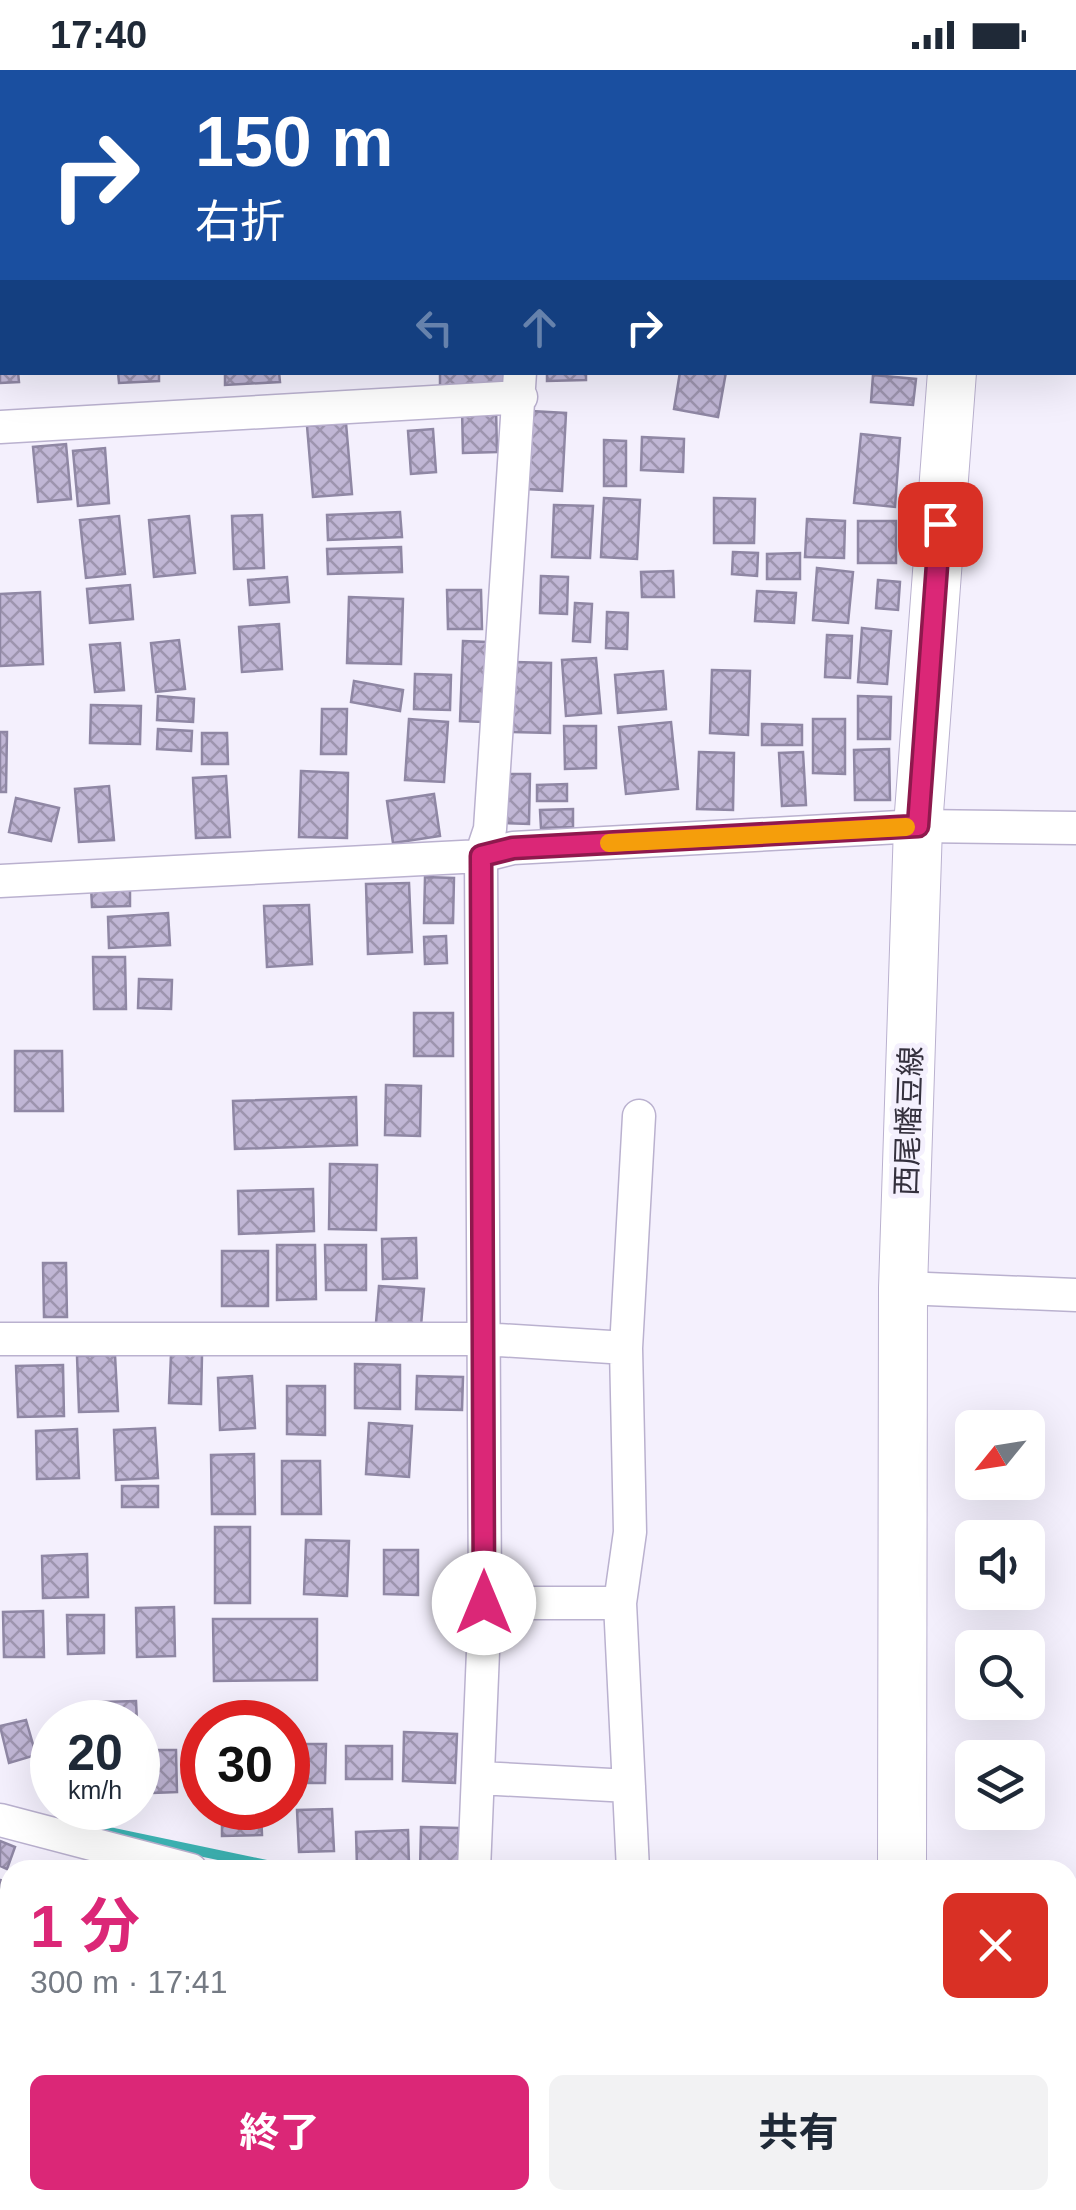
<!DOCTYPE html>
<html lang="ja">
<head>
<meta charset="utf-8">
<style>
  body { margin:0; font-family:Arial,"Noto Sans JP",sans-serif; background:#f2f2f3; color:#1f2937; height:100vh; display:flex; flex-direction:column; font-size:38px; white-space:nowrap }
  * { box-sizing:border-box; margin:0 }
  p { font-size:32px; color:#747a83 }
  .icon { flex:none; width:55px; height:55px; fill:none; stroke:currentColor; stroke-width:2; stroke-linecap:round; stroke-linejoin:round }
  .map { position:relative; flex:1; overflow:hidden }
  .panel { position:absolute; left:0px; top:1790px; width:1078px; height:350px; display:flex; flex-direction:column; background:#fff; border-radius:30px 30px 0 0; box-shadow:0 10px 40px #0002 }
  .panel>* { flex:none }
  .hud { position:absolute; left:0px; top:0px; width:1078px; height:305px; box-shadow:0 10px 40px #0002; background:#1a4fa0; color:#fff; overflow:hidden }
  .needle { width:65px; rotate:240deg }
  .fabs { position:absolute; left:955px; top:1340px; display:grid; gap:20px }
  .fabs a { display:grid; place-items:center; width:90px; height:90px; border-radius:15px; background:#fff; box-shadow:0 10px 40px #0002; font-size:50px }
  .speed { position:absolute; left:30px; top:1630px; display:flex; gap:20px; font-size:50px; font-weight:700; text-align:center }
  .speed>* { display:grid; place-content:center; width:130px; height:130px; border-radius:50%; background:#fff; box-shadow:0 10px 40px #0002; line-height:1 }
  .speed small { font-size:25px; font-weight:400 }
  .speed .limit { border:15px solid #d22; background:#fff; color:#111 }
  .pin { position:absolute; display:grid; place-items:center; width:85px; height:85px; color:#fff; margin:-42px; border-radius:20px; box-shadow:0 5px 15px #0006 }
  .me { position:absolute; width:110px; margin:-55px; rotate:0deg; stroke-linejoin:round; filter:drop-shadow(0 0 8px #0008) }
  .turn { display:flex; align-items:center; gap:35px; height:210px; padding:0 30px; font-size:45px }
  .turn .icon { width:130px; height:130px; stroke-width:2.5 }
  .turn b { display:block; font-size:70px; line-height:85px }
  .lanes { display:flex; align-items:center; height:95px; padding:0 30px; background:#0003; justify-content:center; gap:50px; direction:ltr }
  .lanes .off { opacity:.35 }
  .round { display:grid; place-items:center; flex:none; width:105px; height:105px; border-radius:15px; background:#f2f2f3 }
  .head { display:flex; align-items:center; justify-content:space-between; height:170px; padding:0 30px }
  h1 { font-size:60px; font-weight:700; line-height:75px; color:#db2777 }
  .action { display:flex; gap:20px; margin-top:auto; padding:20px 30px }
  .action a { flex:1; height:115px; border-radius:15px; background:#db2777; color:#fff; font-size:40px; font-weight:700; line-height:115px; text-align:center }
  .action a+a { background:#f2f2f3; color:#1f2937 }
  .status { display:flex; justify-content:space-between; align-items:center; height:70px; padding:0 50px; background:#fff; direction:ltr }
  .status svg { height:28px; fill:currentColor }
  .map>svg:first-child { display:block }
</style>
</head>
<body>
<div class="status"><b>17:40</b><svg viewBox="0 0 49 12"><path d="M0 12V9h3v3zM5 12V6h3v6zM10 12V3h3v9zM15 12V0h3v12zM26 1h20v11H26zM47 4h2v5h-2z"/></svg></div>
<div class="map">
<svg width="1076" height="2140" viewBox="0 0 1076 2140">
  <defs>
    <pattern id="water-rules" width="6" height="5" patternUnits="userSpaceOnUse" patternTransform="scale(2.5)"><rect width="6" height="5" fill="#3db3b3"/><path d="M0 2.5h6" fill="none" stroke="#349293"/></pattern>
    <pattern id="building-cross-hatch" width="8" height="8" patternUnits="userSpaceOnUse" patternTransform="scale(2.5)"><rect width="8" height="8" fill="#c0b6d5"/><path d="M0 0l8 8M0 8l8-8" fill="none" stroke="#9d94ae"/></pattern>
  </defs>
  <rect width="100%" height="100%" fill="#f4f0fd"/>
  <!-- water -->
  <path fill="url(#water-rules)" d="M0 2004 10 2006V2130H465L491 2140H0Z"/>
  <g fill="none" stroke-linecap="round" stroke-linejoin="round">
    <!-- stream -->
    <path stroke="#3db3b3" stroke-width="10" d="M99 1760 290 1800"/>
  </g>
  <!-- building -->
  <path fill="url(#building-cross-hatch)" stroke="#8f87a4" stroke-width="2.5" d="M0 242H2V302H18L19 312 0 313Z
    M118 302H159V311L119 313Z
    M225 302H279L280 312 225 315Z
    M440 302H510L511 322 440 324Z
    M547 302H586V310L547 311Z
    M680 302H726L718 347 674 339Z
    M873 305 916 309 913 335 871 332Z
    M496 337 497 382 463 383 462 338Z
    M531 341 566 343 562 421 526 419Z
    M346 353 352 424 313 427 307 356Z
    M433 359 436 402 411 404 408 361Z
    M861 364 900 368 895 437 854 433Z
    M642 367 684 369 683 402 641 400Z
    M604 370 626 371V416H604Z
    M66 374 71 429 38 432 33 377Z
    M105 378 109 433 78 436 73 381Z
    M604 428 640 430 637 489 601 487Z
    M714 428 755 429 754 473H714Z
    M554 435 593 436 590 488 552 487Z
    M400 442 402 467 328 470 327 445Z
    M262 445 264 498 234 499 232 446Z
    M119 446 125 504 86 508 80 450Z
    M189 446 195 503 154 507 149 450Z
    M807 449 845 451 844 488 805 487Z
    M858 451H896V493H858Z
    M401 477 402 502 328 504 327 479Z
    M733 482 758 483 757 506 732 504Z
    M800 483V509H767V484Z
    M817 498 853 502 848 553 813 550Z
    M673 501 674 527H642L641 502Z
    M541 506 568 507 567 544 540 543Z
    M287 507 289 532 250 535 248 510Z
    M878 510 900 512 898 540 876 538Z
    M130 515 133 549 90 553 87 519Z
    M447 520H481L482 559H448Z
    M757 521 796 523 794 553 755 551Z
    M40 522 43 594 0 596V524Z
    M349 527 403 529 401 594 347 593Z
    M575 533 592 534 590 572 573 571Z
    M607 542 628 543 627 579 606 578Z
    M279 554 282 599 242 602 239 557Z
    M862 558 891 561 887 614 858 612Z
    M827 565 852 566 850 608 825 607Z
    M179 570 185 619 156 622 151 573Z
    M463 571 487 572 483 652 460 651Z
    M120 573 124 620 95 622 90 575Z
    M596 588 601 643 566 646 562 590Z
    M514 592 551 593 550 663 513 662Z
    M712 600 750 601 748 665 710 663Z
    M663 601 666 639 618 643 615 605Z
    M415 604 451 605 450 640 414 639Z
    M354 611 403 620 400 641 351 632Z
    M158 626 194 629 193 652 157 650Z
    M858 626 891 627 890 669H858Z
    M91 635 141 636 140 674 90 673Z
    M322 639H347L346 684H321Z
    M409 649 448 652 444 712 405 710Z
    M813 649H845V704L813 703Z
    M671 652 678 719 626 724 619 657Z
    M762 654 802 655V675H762Z
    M564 656H596V698L565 699Z
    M158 659 192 661 191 681 157 679Z
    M0 662H7L6 722H0Z
    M202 663H227L228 694H202Z
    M889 679 890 730H855L854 680Z
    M699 682 734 683 733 740 697 739Z
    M803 682 806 735 782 736 779 683Z
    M301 701 348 703 347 768 299 767Z
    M504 704H530L529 754 502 753Z
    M226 706 230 767 196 768 193 708Z
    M567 714V731H537V715Z
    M109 716 114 770 79 772 75 719Z
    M434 724 440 766 393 773 387 731Z
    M16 728 59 738 51 771 9 762Z
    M573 739V757L541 758 540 740Z
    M425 807 454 808 453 853H424Z
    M409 813 412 882 368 884 366 814Z
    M130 815V836L92 837 91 816Z
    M309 835 312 894 267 897 264 836Z
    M168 843 170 875 109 878 108 847Z
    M446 866 447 893 425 894 424 867Z
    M93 887H125L126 939H94Z
    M139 909 172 910 171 939 138 938Z
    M414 943H453V986H414Z
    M15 981H62L63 1041H15Z
    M386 1015 421 1016 420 1066 385 1065Z
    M356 1027 357 1075 235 1079 233 1031Z
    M330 1094 377 1095 376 1160 329 1159Z
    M313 1119 314 1161 239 1164 238 1121Z
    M416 1168 417 1208 383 1209 382 1169Z
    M277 1175H315L316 1229 277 1230Z
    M325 1175H366V1220H326Z
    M222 1181H268V1236H222Z
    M43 1193H66L67 1247H44Z
    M379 1216 424 1219 421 1256 376 1253Z
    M171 1284 202 1285 201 1334 169 1333Z
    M115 1285 118 1341 79 1342 77 1286Z
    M355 1294 400 1295V1339L355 1338Z
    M63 1295 64 1346 18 1347 16 1296Z
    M252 1306 255 1358 220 1360 218 1308Z
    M417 1306 463 1307 462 1340 416 1339Z
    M287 1316H325V1365L287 1364Z
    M369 1353 412 1356 409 1407 366 1404Z
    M155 1358 158 1408 116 1410 114 1360Z
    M77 1359 79 1408 37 1409 36 1361Z
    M254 1384 255 1444H212L211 1385Z
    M282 1391H320L321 1444H282Z
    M122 1416H158V1437H122Z
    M215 1457H250V1533H215Z
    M306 1470 349 1471 347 1526 304 1524Z
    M384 1480H418V1525L384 1524Z
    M87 1484 88 1527 43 1528 42 1486Z
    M174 1537 175 1586 137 1587 136 1538Z
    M43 1541 44 1587H4L3 1542Z
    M67 1545H104V1583L68 1584Z
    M213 1549H317V1610L214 1611Z
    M136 1631 137 1652H101L100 1632Z
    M26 1650 36 1685 9 1693 0 1656Z
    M404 1662 457 1664 455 1713 403 1711Z
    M288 1674H326L325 1713H288Z
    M346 1676H392V1709H346Z
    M152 1680H176L177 1722 153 1723Z
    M222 1738H261L262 1765 222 1766Z
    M332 1739 334 1781 299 1782 297 1740Z
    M421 1757 459 1758 458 1800H420Z
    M408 1760 409 1795 357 1797 356 1762Z
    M0 1771 15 1777 7 1799 0 1796Z
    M0 1810 10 1812V1854L0 1851Z"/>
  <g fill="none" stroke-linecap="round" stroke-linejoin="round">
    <defs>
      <path id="minor" d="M508 0V2
        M0 80H2
        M0 357 521 327
        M0 811 481 786 513 778 918 756 1076 758
        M903 1218 1076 1225
        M0 1269H483L626 1278
        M485 1533H620
        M480 1708 629 1716
        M0 1750 191 1800
        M474 1800 485 1533 481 786 490 759 520 302
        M633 1800 620 1533 630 1462 626 1278 639 1046
        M0 1948 10 1950
        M730 2130 757 2140"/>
      <path id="tertiary" d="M1016 2140 1046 2130"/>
      <path id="secondary" d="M991 0 993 2
        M1075 27H1076
        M902 1800 903 1218 918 756 952 302
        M902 2140V2130"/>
    </defs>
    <!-- minor casing -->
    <use href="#minor" stroke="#bab1cf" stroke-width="35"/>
    <!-- tertiary casing -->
    <use href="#tertiary" stroke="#bab1cf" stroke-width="45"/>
    <!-- secondary casing -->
    <use href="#secondary" stroke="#bab1cf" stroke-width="50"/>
    <!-- minor -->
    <use href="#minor" stroke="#fff" stroke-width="32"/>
    <!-- tertiary -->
    <use href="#tertiary" stroke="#fff" stroke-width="42"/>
    <!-- secondary -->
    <use href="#secondary" stroke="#fff" stroke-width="48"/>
  </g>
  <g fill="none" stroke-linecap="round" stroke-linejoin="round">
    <defs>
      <path id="route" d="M484 1533 481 786 513 778 918 756 940 454"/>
    </defs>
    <!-- route casing -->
    <use href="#route" stroke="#8e194d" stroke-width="25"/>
    <!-- route -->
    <use href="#route" stroke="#db2777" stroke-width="18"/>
    <!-- slow -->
    <path stroke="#f59e0b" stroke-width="18" d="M609 773 906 757"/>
  </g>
  <g text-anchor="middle" stroke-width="10" stroke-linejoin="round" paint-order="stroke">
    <!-- street labels -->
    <g font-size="30" fill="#34303d" stroke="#f4f0fd">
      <text transform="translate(909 1051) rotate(-88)" y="10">西尾幡豆線</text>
    </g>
  </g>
</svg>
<div class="fabs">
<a><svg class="needle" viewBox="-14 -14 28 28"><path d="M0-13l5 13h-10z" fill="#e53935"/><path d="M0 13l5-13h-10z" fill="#747a83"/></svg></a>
<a><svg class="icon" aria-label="sound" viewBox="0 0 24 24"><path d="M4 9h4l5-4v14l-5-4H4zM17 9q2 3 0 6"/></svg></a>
<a><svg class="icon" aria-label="search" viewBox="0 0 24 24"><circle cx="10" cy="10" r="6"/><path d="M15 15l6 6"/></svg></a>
<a><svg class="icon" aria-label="layers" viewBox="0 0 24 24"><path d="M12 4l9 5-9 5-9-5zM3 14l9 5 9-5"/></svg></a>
</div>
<div class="speed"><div>20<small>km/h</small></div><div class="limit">30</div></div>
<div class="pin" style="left:940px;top:454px;background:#d93025"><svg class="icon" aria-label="arrive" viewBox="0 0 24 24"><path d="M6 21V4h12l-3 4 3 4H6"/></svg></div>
<svg class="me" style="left:484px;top:1533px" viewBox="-20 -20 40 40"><circle r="19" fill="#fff"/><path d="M0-13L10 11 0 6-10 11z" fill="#db2777"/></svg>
<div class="hud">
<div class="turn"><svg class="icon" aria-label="right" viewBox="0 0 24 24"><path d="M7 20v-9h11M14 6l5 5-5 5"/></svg><div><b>150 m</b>右折</div></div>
<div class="lanes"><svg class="icon off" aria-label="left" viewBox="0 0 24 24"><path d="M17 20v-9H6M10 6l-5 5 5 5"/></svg><svg class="icon off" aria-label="ahead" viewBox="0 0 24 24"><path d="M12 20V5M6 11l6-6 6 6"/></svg><svg class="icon" aria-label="right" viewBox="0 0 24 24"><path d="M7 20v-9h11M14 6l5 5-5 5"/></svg></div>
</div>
<section class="panel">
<div class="head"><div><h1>1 分</h1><p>300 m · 17:41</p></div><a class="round" style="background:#d93025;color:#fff"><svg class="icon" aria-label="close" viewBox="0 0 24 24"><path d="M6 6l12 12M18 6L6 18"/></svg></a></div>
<div class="action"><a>終了</a><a>共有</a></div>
</section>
</div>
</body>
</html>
